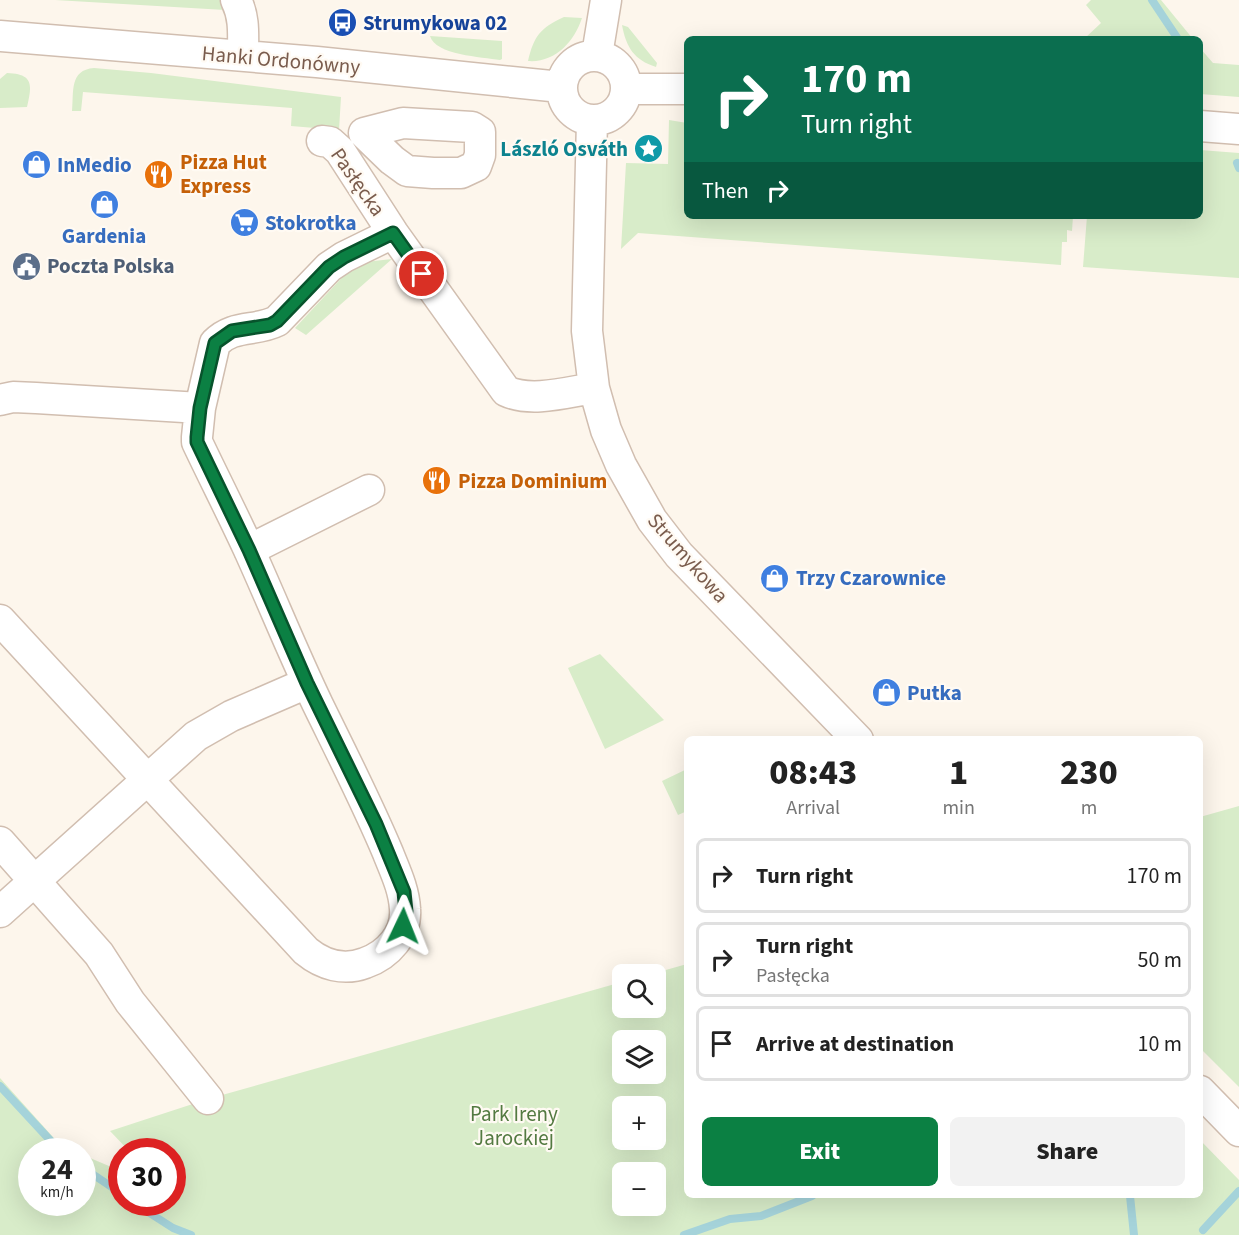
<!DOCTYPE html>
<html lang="en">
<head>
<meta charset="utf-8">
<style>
  body { margin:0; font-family:"Source Sans 3",sans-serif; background:#f2f2f2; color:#222; height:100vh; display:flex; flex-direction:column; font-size:22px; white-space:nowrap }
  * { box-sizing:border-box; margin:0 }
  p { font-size:20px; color:#767676 }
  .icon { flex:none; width:33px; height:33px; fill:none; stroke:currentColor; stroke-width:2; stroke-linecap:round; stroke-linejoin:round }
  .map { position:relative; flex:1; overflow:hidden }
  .drawer { position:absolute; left:684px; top:736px; width:519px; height:462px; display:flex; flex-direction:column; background:#fff; border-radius:9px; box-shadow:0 6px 24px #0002 }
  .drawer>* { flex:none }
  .top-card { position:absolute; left:684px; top:36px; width:519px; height:183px; border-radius:9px; box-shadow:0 6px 24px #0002; background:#0b6e4f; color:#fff; overflow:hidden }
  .tools { position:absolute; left:612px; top:964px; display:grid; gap:12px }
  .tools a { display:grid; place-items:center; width:54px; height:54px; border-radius:9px; background:#fff; box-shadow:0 6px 24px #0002; font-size:30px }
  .speed { position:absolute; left:18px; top:1138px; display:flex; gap:12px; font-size:30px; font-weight:700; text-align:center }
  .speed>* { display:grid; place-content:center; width:78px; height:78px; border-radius:50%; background:#fff; box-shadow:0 6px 24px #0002; line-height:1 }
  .speed small { font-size:15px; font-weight:400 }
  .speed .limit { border:9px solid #d22; background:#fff; color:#111 }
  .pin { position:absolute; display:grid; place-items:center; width:51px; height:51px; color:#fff; margin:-26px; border:3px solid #fff; border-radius:50%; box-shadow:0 2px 6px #0007 }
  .me { position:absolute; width:66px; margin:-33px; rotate:2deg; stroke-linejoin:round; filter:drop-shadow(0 0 4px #0008) }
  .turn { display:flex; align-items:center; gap:21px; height:126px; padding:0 18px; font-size:27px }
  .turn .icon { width:78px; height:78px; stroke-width:2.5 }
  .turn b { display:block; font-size:42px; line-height:51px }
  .then { display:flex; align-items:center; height:57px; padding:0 18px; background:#0003; gap:12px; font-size:22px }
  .eta { display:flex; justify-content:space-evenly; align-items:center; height:102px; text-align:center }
  .eta b { font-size:36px; font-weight:800; line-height:42px }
  .primary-button { display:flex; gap:12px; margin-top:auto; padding:12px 18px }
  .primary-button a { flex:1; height:69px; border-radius:9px; background:#0b8043; color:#fff; font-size:24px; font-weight:800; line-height:69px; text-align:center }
  .primary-button a+a { background:#f2f2f2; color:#222 }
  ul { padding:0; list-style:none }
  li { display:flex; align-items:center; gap:18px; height:75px; margin:0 12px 9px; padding:0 6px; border:3px solid #e0e0e0; border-radius:9px }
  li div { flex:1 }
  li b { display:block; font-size:22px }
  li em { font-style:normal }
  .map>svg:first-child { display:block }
</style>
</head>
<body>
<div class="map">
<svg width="1239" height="1235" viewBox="0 0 1239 1235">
  <rect width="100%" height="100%" fill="#fdf6ec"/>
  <!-- green -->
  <path fill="#d8ecc9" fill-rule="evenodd" d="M55 0H226L225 10Z
    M1091 0H1161L1193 39H1084L1101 23 1086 5Z
    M564 17 582 18C574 42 555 63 528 61 534 36 540 28 564 17Z
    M622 25 628 27 657 63 656 67C634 60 626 47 622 25Z
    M430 36 502 41V59L500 60C482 57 435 55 430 36Z
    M1200 48 1213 63 1239 65V97L1200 94Z
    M94 68 151 73 341 97 339 130 291 126 292 108 83 92 81 111H72C74 92 69 70 94 68Z
    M7 73C34 74 32 85 27 107L0 108V79Z
    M669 120 687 123V216H1073L1072 231 1067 230V242H1062L1061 265 638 233 621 249 626 163 668 164Z
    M1200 150 1239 153V278L1083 267 1087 216H1200Z
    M392 259 306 335 295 328 350 269 365 262Z
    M600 654 664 720 605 749 568 668Z
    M687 769V811L678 815 662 781Z
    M1239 806V1087L1200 1048V817Z
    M687 964V1196H1200V1140L1239 1180V1235H0V1078L61 1146 75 1152H32V1203H82L83 1155 116 1169 121 1167 122 1203H172V1152H130L110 1131 208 1099 622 982V1008H656V975H648ZM622 1041H656V1074H622ZM622 1107H656V1140H622ZM622 1173H656V1206H622Z"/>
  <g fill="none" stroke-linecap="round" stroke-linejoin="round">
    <!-- stream -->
    <path stroke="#a5d3da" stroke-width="8" d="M1152 0 1178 39
      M1237 163 1239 168
      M0 1086 61 1152
      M82 1167 122 1194
      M1130 1196 1134 1235
      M134 1203 173 1228 191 1235
      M1203 1230 1239 1191
      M684 1235 730 1219 761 1216 812 1196"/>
    <defs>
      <path id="minor" d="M236 0C245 18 243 35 243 55
        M0 36 317 62 561 87
        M597 55 606 0
        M562 88a32 32 0 1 1 64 0a32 32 0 1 1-64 0Z
        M626 89H687
        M592 120 587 331 594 388 606 430 621 465 652 520 679 555 858 740
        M403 123 472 127 480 132V155L476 166 461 173H433L407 171 392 160 364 133Z
        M1200 126 1239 129
        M322 141 330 142 340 151 393 233 506 391C531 403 568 392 594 388
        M0 400 13 397 36 398 200 408
        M249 550 369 490
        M0 620 306 951C323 965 344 971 365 963 388 955 407 934 405 909 404 889 395 871 388 853 367 803 342 754 318 705 294 655 273 603 250 552 233 515 214 478 197 442V437L200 408 215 343C234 324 255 332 277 321L329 267 344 257 393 233
        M0 842 99 954 130 1002 208 1099
        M0 912 196 736 231 716 307 683
        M1200 1091 1239 1131"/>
    </defs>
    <!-- minor casing -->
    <use href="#minor" stroke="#d1beb0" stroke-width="33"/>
    <!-- minor -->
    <use href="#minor" stroke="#fff" stroke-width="30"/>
  </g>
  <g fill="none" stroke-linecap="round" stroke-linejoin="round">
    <defs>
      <path id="route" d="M403 926 406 912 404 892 376 824 307 683 249 550 197 442V437L200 408 215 343 232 331 270 325 277 321 329 267 344 257 393 233 422 274"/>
    </defs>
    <!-- route casing -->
    <use href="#route" stroke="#07532c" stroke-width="15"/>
    <!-- route -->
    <use href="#route" stroke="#0b8043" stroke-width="10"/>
  </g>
  <!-- icons -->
  <defs>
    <symbol id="bus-disc" viewBox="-11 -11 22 22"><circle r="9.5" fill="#1a4fb4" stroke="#fffaf3"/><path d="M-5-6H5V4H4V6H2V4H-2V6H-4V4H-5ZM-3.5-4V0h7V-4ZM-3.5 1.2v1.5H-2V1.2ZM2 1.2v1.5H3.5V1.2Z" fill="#fff"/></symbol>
    <symbol id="sight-disc" viewBox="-11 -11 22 22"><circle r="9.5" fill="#0f9aa8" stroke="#fffaf3"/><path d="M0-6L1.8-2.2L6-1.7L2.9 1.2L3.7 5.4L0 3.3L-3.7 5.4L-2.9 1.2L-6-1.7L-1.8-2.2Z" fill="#fff"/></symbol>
    <symbol id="shop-disc" viewBox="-11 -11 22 22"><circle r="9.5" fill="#3f7fe0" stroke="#fffaf3"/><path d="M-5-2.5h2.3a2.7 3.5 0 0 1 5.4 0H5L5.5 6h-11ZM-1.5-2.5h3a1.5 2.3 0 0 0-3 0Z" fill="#fff"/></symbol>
    <symbol id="restaurant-disc" viewBox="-11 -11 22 22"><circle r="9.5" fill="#e8710a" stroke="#fffaf3"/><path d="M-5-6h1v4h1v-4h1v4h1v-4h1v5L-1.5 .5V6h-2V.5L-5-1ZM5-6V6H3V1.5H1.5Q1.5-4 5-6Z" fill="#fff"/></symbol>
    <symbol id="supermarket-disc" viewBox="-11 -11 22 22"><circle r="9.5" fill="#3f7fe0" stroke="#fffaf3"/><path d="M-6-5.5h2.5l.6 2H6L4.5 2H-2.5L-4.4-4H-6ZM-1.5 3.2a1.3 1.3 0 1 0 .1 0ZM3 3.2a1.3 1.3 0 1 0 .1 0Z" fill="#fff"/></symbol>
    <symbol id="civic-disc" viewBox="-11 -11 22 22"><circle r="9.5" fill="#5c6f8a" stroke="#fffaf3"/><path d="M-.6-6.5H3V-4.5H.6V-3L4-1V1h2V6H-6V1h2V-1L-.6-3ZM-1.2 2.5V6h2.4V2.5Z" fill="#fff"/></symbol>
  </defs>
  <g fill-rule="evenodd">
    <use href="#bus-disc" x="326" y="6" width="33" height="33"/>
    <use href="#sight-disc" x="632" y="132" width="33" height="33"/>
    <use href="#shop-disc" x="20" y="148" width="33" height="33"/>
    <use href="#restaurant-disc" x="142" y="158" width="33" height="33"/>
    <use href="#shop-disc" x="88" y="188" width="33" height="33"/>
    <use href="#supermarket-disc" x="228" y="206" width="33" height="33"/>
    <use href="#civic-disc" x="10" y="250" width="33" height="33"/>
    <use href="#restaurant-disc" x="420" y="464" width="33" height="33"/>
    <use href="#shop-disc" x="758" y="562" width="33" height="33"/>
    <use href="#shop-disc" x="870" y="676" width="33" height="33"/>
  </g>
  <g text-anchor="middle" stroke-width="4.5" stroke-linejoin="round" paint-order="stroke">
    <!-- transit labels -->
    <g font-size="21" font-weight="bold" fill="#164399" stroke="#fffaf3" text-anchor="start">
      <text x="363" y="30">Strumykowa 02</text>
    </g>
    <!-- street labels -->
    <g font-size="21" fill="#7a5c4d" stroke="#fffaf3">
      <text transform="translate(281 60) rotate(5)" y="7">Hanki Ordonówny</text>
      <text transform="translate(358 182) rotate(55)" y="7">Pasłęcka</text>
      <text transform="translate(688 558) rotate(49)" y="7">Strumykowa</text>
    </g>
    <!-- culture labels -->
    <g font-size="21" font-weight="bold" fill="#0d838f" stroke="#fffaf3" text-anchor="end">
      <text x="628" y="156">László Osváth</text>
    </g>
    <!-- food labels -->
    <g font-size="21" font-weight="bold" fill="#c56008" stroke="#fffaf3" text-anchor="start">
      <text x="180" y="169">Pizza Hut<tspan x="180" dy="24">Express</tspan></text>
      <text x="458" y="488">Pizza Dominium</text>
    </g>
    <!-- shop labels -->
    <g font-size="21" font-weight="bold" fill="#366cbe" stroke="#fffaf3" text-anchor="start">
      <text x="57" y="172">InMedio</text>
      <text x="265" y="230">Stokrotka</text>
      <text x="104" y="243" text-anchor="middle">Gardenia</text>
      <text x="796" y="585">Trzy Czarownice</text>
      <text x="907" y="700">Putka</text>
    </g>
    <!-- service labels -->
    <g font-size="21" font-weight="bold" fill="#4e5e75" stroke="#fffaf3" text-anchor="start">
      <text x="47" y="273">Poczta Polska</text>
    </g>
    <!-- park labels -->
    <g font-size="21" fill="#537a41" stroke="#fffaf3">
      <text x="514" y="1121">Park Ireny<tspan x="514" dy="24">Jarockiej</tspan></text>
    </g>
  </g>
</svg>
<div class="tools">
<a><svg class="icon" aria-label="search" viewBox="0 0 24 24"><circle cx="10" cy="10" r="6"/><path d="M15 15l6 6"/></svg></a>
<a><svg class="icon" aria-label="layers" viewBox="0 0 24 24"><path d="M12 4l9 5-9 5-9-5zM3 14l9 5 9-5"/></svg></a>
<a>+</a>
<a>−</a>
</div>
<div class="speed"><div>24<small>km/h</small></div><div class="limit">30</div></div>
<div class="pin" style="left:422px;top:274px;background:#d93025"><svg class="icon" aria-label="arrive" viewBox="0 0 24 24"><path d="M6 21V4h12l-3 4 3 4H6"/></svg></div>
<svg class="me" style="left:403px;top:926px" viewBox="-20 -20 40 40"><path d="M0-17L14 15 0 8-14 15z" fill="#0b8043" stroke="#fff" stroke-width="4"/></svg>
<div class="top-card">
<div class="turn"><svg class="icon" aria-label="right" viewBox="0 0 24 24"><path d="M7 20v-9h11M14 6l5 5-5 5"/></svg><div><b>170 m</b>Turn right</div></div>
<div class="then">Then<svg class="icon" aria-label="right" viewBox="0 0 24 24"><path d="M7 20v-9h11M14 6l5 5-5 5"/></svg></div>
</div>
<section class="drawer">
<div class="eta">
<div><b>08:43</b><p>Arrival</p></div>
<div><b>1</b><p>min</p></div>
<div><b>230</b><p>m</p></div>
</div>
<ul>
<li><svg class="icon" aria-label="right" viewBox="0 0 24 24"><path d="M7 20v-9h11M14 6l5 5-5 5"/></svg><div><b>Turn right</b></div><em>170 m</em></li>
<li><svg class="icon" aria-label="right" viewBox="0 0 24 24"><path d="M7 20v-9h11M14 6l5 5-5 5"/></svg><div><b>Turn right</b><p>Pasłęcka</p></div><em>50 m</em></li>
<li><svg class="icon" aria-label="arrive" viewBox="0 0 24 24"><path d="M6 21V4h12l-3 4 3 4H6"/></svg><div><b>Arrive at destination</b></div><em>10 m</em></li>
</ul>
<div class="primary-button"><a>Exit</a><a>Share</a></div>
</section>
</div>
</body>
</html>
